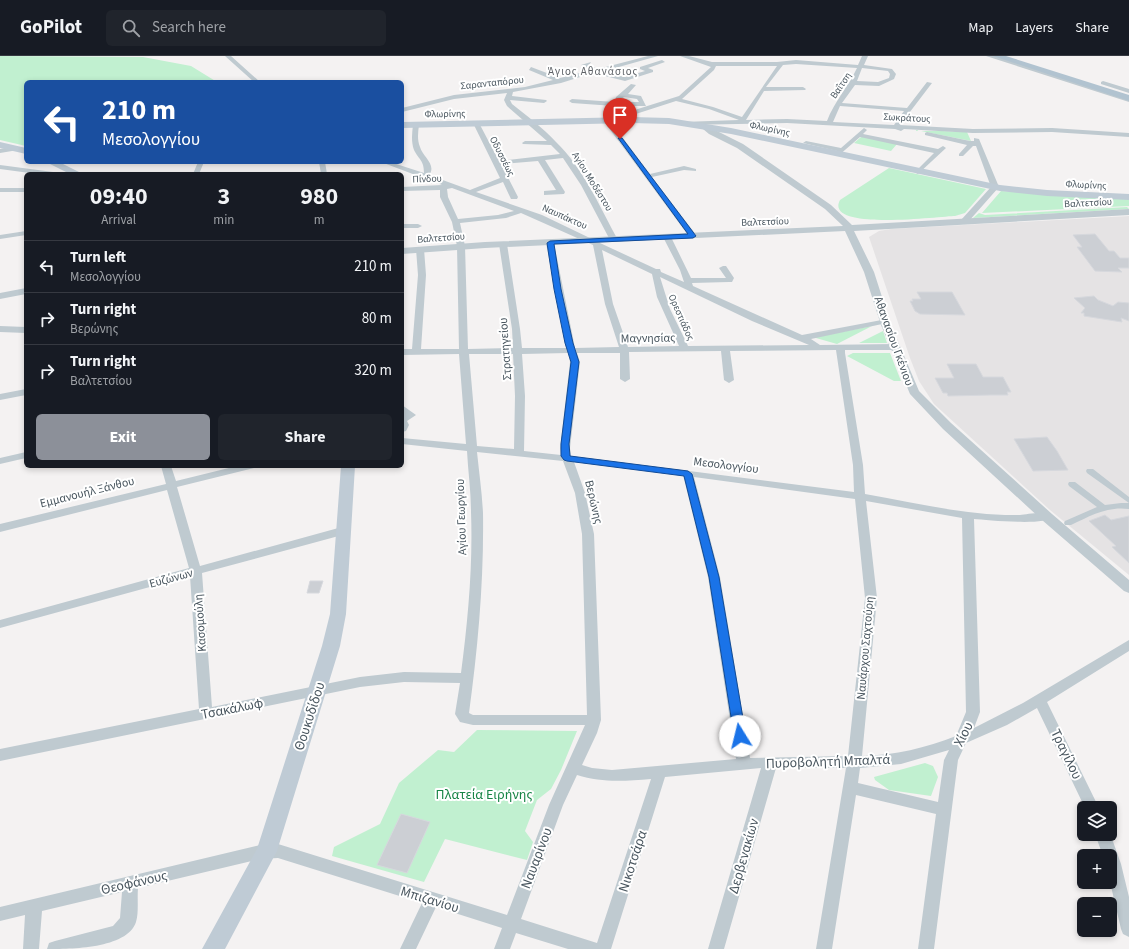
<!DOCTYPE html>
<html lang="en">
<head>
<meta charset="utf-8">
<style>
  body { margin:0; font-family:"Source Sans 3",sans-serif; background:#20242c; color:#f1f3f6; height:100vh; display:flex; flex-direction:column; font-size:15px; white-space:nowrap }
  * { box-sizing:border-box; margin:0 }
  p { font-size:13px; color:#9ea1a6 }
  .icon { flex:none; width:22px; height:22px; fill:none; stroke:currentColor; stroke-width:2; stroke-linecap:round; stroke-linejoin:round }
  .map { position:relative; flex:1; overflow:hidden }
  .side { position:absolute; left:24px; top:116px; width:380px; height:296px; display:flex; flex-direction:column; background:#171b24; border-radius:6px; box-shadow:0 2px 6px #0003 }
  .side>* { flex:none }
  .top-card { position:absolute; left:24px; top:24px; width:380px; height:84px; border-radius:6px; box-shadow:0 2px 6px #0003; background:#1a4fa0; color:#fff; overflow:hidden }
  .controls { position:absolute; left:1077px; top:745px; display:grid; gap:8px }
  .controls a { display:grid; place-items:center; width:40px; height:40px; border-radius:6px; background:#171b24; box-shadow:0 2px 6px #0003; font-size:20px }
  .pin { position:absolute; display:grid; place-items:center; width:34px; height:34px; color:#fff; margin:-41px -17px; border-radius:50% 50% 50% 0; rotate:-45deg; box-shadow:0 0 4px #0007 }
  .pin .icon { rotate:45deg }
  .me { position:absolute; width:44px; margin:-22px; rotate:351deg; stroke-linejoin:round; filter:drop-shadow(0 0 3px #0008) }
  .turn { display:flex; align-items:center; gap:14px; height:84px; padding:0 12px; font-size:18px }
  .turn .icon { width:52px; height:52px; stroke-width:2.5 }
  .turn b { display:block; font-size:28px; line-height:34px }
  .eta { display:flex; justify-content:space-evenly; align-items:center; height:68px; text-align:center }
  .eta b { font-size:24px; font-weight:700; line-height:28px }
  .primary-button { display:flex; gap:8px; margin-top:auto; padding:8px 12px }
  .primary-button a { flex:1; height:46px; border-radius:6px; background:#8c9099; color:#fff; font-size:16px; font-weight:700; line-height:46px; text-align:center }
  .primary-button a+a { background:#20242c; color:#f1f3f6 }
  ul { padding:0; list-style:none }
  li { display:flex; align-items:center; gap:12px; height:52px; padding:0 12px; border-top:1px solid #363941 }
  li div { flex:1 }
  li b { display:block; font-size:15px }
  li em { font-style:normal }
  header { display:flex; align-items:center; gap:24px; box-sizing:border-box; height:56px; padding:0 20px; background:#171b24; border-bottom:1px solid #363941 }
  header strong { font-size:19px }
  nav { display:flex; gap:22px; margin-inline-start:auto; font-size:14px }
  .search { width:280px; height:36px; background:#20242c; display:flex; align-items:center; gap:10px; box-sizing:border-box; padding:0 14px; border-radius:6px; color:#9ea1a6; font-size:15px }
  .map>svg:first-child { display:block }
</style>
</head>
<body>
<header>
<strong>GoPilot</strong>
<div class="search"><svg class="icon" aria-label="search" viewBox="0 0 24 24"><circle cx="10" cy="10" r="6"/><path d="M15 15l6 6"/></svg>Search here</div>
<nav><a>Map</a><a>Layers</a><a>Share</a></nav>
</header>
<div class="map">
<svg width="1129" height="893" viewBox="0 0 1129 893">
  <rect width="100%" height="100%" fill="#f4f2f2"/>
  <!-- education -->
  <path fill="#e5e3e4" d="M1129 160V519L1050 454 934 348 919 325 910 302 869 181 879 175 891 173Z"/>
  <!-- green -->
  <path fill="#c1f0d0" d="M0 0 143 1 191 10 217 26H26V90L0 84Z
    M915 74 967 76 971 85 916 74Z
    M861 81H864L897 88 891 95 854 87Z
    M889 112 986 133 965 157 955 160C942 160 823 176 840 144Z
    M1001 135 1129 143V150L982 157Z
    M1127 151 1129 153 973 162 979 157 985 159Z
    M872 270 837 288 816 282V281Z
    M883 275 887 287H859Z
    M853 297H890L901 325H894L847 300Z
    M477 674 577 675 561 714 551 733 537 744 525 775 533 786 527 804 445 783 424 826 332 800 334 791 380 768 399 727 438 694 454 696Z
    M925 707 933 710 938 721 931 740 889 734 875 724 874 721Z"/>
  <!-- building -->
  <path fill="#cccfd4" stroke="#d6d8dd" d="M1095 178 1109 195H1114L1120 202H1129V212H1118L1122 216 1095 215 1077 191H1082L1073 179Z
    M917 236H952L965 259 920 258 915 255 910 245H913L912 243H921Z
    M1094 240 1098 244 1113 250 1118 246 1129 247V265L1121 262 1122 266 1084 260V257H1081L1085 252 1074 242Z
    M947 308H976L983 321H1003L1011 336H1007L1008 339H990L948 340 947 337H943L935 322H954Z
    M1047 381 1057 395 1068 414 1033 415 1014 383Z
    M1105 459 1111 464 1129 460V507L1112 491 1116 490 1089 465Z
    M310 525H323L319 537H307Z
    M401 758 430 766 407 817 377 809Z"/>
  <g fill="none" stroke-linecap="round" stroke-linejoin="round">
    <!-- pedestrian -->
    <path fill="#bfcad0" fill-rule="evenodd" d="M1087 413H1093L1129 441V453C1107 450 1090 460 1071 469H1065L1064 467 1065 465 1097 451 1069 430 1068 428 1069 426H1075L1105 449 1121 447H1129L1087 417 1086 415Z"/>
    <!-- minor -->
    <path fill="#bfcad0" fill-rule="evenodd" d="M225 0H231L260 26H254Z
      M648 0H658L601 16 625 21 645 15 640 13V11L662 4 665 6 648 12 653 14V16L625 25 593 17 561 27 513 36 512 40 546 44 547 45 544 47 510 44 512 48C527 60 543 72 556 86 583 112 600 151 618 184L617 186 610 184 581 129 563 102 545 104 565 136 564 138 544 139V135L556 134 538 105 501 108 518 141 517 143H511L503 126 476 136 542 159 594 184H599L600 187 656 213H660L661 216 684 226 680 214 663 181 670 179 691 222H726L719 212 723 210H726L734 222 732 226H729L692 227 693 230 802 279 887 263V267L811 283 820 289 895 288 900 291 895 294H845V297L863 409 865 438C916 447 968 460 1020 459 1028 458 1048 454 1053 461 1046 470 987 464 974 463L980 656 974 672 1023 647 1129 584V595L1047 646 1099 752H1085L1037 652 1007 669 966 687 958 704 934 893H918L936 758 856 739 832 893H816L846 712H776L724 893H708L761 712 665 721 611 893H568L516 877 510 893H494L502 872 436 851 416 893H400L422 847 278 802 260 803 138 832C137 842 139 856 136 866 127 893 70 893 47 893L49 887 55 885 113 870 120 862 122 836 42 855 39 893H23L25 859 0 865V851L260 789 278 788 507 859 549 749 585 669H473L460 666 455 658 460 627 404 626 360 631 0 705V693L199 653 190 520 0 572V564L189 512 167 434 0 476V468L166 428 161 410H171L176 425 237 410H255L254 412 177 431 200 510 342 471 348 475 346 478 202 517 212 651 360 621 404 616 461 617C468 564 473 509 471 456 471 435 468 415 467 395L402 388V382L466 388 459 298 402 299V293H412L418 219 416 193 420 191 424 193 426 219 421 293H459L457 190 452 166 440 141V134L402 135V131L442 129 381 106H390L424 117C424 104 419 104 414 94 411 86 412 77 413 69L416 67 419 69C418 76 417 84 420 91 423 101 437 109 429 119L470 134 500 122 473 67 474 66 479 67 499 105 560 98 551 89 523 88 522 87 525 85H547L507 50 504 44 507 37 454 43 402 56V52L454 39 525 31 553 24 529 14 531 11 560 22 592 14 581 9 591 6 589 9 598 13ZM452 132 514 155 498 159 458 163 448 141 447 133ZM521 157 593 189 605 248 619 291 575 292 554 187 550 185 546 187 566 292H522L520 273 507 188 503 186 499 188 512 273 513 292 468 293 465 190 460 167 506 162ZM602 194 652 218 657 241 679 290 628 291 613 248ZM660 221 752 265 809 289 688 290 670 253ZM836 294 853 409 854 436 571 400 570 392 580 306 577 297H620V323L625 326 630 323 629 296 721 295 724 324 729 327 734 324 730 295ZM568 297 570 306 560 392 561 399 524 395 525 340 522 298ZM469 298H513L515 340 514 393 477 390ZM477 396 563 405 575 437 582 478 587 659H473L469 657C478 591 484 524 483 457 482 436 479 416 477 396ZM574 406 683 419 708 521 736 703 612 714 592 712 582 709 597 677 601 664 594 478 585 437ZM694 421 855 443 865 542 848 700 750 702 720 521ZM866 445 962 462 966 656 956 680C926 692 895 699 862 700L877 542ZM949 694 944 704 938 746 858 727 860 712 901 708ZM577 719C602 727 625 725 651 723L597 887 521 863 563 749Z
      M680 0H689L712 6H777L796 4 858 9 862 0H868L864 9 892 13 896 18 894 23 879 30 855 29 842 47 907 52 927 26 932 27 900 69 973 73 1052 72 1129 77V81L1052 76 973 77 904 73 901 75 895 73 787 67 684 69 682 68V66L739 64 709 53 676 45 611 66 650 118 684 110 696 113V115L684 114 652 121 697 180 693 182H690L603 64 679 40 711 11ZM796 8 857 12C848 31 834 46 827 65L787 63 746 64 764 35 805 34 806 33 803 31H766L783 9ZM716 10H777L742 61 713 51 682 43 714 14ZM862 12 888 15 890 18 889 22 878 26 857 25ZM840 50 904 55 894 69 833 66Z
      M631 28 636 29 628 38 641 40 646 50H620V54L617 56 614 54V50L572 47 569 45 572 43 615 46 616 41ZM624 41 637 43 639 46H621V43Z
      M864 72 867 74 863 78 938 93 943 90 946 92 918 118 916 117V115L934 97 860 81 838 100 835 98 837 95 803 87 806 85 841 92Z
      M927 76 970 85H974V82L979 83 999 131 968 166 961 164 991 131 976 90H973L963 100H959V98L967 89 925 79V77Z
      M198 106H204L199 118H193Z
      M319 106H325L327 118H321Z
      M0 109 53 116 56 118H37L0 113Z
      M0 132H26V136H0Z
      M402 168H418L422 170 418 172H402Z
      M26 175V179L0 183V179Z
      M26 232V238L0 243V237Z
      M26 333V339L0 344V338Z
      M402 349 416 359 407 365 409 369 406 375 402 376V360L404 359 402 357Z
      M26 396V402L0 408V402Z
      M1110 777 1121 808 1129 841V881L1123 878 1121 873 1110 826V800H1103L1095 778Z"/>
    <!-- tertiary -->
    <path fill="#bfcad0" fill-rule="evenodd" d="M986 0H996L1129 42V46Z
      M1103 25 1129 33V37L1101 28V26Z
      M703 69H709L715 74 743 88 831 149 852 169 1129 153V159L854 175 874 216 891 269 919 335 951 367 1052 458 1129 524V537L1124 535 1042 464 943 373 910 338 881 269 864 216 845 175 485 192 402 198V192L485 186 843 170 825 153 737 92 709 78 703 73Z
      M15 90H18V94L0 97V93Z
      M0 270 26 271V277L0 276Z"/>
    <!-- secondary -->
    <path fill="#bfcbd5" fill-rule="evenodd" d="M631 61 669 62 731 72 1000 129 1047 134 1129 138V144L1047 140 1000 135 731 78 669 68 631 67 402 72V66Z
      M0 86 26 92V98L0 92Z
      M46 106H59L83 118H70Z
      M341 410H355L346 558 340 590 277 795 225 893H202L257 793 322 590 330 558Z"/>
    <!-- primary -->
    <path fill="#b1c3d0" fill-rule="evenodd" d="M993 0H1006L1129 39V45Z"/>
  </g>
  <!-- route -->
  <path fill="#1a73e8" stroke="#114b97" d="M618 82H622L696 180 693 182 554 188 561 233 573 287 579 306 569 388 570 400 688 415 692 418 719 521 746 680 744 683H736L734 680 709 521 684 420 567 405 564 404 561 400V388L571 306 565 287 554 233 547 187 550 185 688 178Z"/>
  <g text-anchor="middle" stroke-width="4" stroke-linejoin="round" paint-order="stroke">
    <!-- far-street labels -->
    <g font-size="10" fill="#49565f" stroke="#fff">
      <text transform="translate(492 26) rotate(-6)" y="4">Σαρανταπόρου</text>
      <text transform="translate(840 29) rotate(-56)" y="4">Βαΐτση</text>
      <text transform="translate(445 57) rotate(-1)" y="4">Φλωρίνης</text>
      <text transform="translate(907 61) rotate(3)" y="4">Σωκράτους</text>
      <text transform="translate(770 72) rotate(12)" y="4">Φλωρίνης</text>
      <text transform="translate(503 100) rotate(63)" y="4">Οδυσσέως</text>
      <text transform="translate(427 122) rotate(-2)" y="4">Πίνδου</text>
      <text transform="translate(593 125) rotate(58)" y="4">Αγίου Μοδέστου</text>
      <text transform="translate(1086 128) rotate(3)" y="4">Φλωρίνης</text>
      <text transform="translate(1088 146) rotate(-3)" y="4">Βαλτετσίου</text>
      <text transform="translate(565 160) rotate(24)" y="4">Ναυπάκτου</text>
      <text transform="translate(765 165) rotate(-2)" y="4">Βαλτετσίου</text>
      <text transform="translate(441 181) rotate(-4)" y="4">Βαλτετσίου</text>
      <text transform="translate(682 261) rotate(66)" y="4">Ορεστιάδος</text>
    </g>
    <!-- far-neighbourhood labels -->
    <g font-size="11" letter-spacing="1" fill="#5e6267" stroke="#fff">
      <text x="593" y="19">Άγιος Αθανάσιος</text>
    </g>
    <!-- street labels -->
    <g font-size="12" fill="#49565f" stroke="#fff">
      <text transform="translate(648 282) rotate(-1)" y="4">Μαγνησίας</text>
      <text transform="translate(894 285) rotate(70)" y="4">Αθανασίου Γκένιου</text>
      <text transform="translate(505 293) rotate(-94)" y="4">Στρατηγείου</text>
      <text transform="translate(726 409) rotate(7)" y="4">Μεσολογγίου</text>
      <text transform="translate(87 436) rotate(-14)" y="4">Εμμανουήλ Ξάνθου</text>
      <text transform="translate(594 446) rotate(77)" y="4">Βερώνης</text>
      <text transform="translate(461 461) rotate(-92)" y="4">Αγίου Γεωργίου</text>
      <text transform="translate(171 522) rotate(-15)" y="4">Ευζώνων</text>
      <text transform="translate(200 567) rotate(-94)" y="4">Κασομούλη</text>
      <text transform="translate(865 592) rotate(-85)" y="4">Ναυάρχου Σαχτούρη</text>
    </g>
    <!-- near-street labels -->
    <g font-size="14" fill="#49565f" stroke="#fff">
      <text transform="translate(232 652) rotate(-11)" y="5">Τσακάλωφ</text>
      <text transform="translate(309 660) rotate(-72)" y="5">Θουκυδίδου</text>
      <text transform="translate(963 678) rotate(-63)" y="5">Χίου</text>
      <text transform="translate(1067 698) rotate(64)" y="5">Τραγίλου</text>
      <text transform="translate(828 705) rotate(-2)" y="5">Πυροβολητή Μπαλτά</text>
      <text transform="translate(743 800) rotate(-74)" y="5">Δερβενακίων</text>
      <text transform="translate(536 802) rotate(-69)" y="5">Ναυαρίνου</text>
      <text transform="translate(632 805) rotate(-72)" y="5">Νικοτσάρα</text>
      <text transform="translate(134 826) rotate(-13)" y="5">Θεοφάνους</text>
      <text transform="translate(430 843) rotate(17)" y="5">Μπιζανίου</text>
    </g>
    <!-- near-park labels -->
    <g font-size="14" fill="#178445" stroke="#fff">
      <text x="484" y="743">Πλατεία Ειρήνης</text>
    </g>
  </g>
</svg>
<div class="controls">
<a><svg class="icon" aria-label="layers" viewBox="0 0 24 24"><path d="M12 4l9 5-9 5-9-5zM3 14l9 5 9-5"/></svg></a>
<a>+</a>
<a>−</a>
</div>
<div class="pin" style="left:620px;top:83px;background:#d93025"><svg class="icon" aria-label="arrive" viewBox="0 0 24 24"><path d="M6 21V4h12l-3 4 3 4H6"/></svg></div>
<svg class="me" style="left:740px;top:680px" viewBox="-20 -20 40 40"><circle r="19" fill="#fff"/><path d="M0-13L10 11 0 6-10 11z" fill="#1a73e8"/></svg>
<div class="top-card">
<div class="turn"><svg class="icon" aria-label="left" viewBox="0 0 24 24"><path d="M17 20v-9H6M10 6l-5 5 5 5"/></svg><div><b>210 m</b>Μεσολογγίου</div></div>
</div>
<section class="side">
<div class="eta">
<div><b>09:40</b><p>Arrival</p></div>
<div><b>3</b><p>min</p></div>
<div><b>980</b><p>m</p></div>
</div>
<ul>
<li><svg class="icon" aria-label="left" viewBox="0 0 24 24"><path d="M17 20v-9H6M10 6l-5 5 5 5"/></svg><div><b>Turn left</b><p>Μεσολογγίου</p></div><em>210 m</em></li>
<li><svg class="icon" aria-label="right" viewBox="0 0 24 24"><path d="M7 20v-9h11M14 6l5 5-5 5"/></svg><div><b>Turn right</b><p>Βερώνης</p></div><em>80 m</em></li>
<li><svg class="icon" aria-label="right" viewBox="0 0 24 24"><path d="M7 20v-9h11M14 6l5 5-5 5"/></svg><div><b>Turn right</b><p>Βαλτετσίου</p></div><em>320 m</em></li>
</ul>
<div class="primary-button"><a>Exit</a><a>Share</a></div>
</section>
</div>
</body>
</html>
